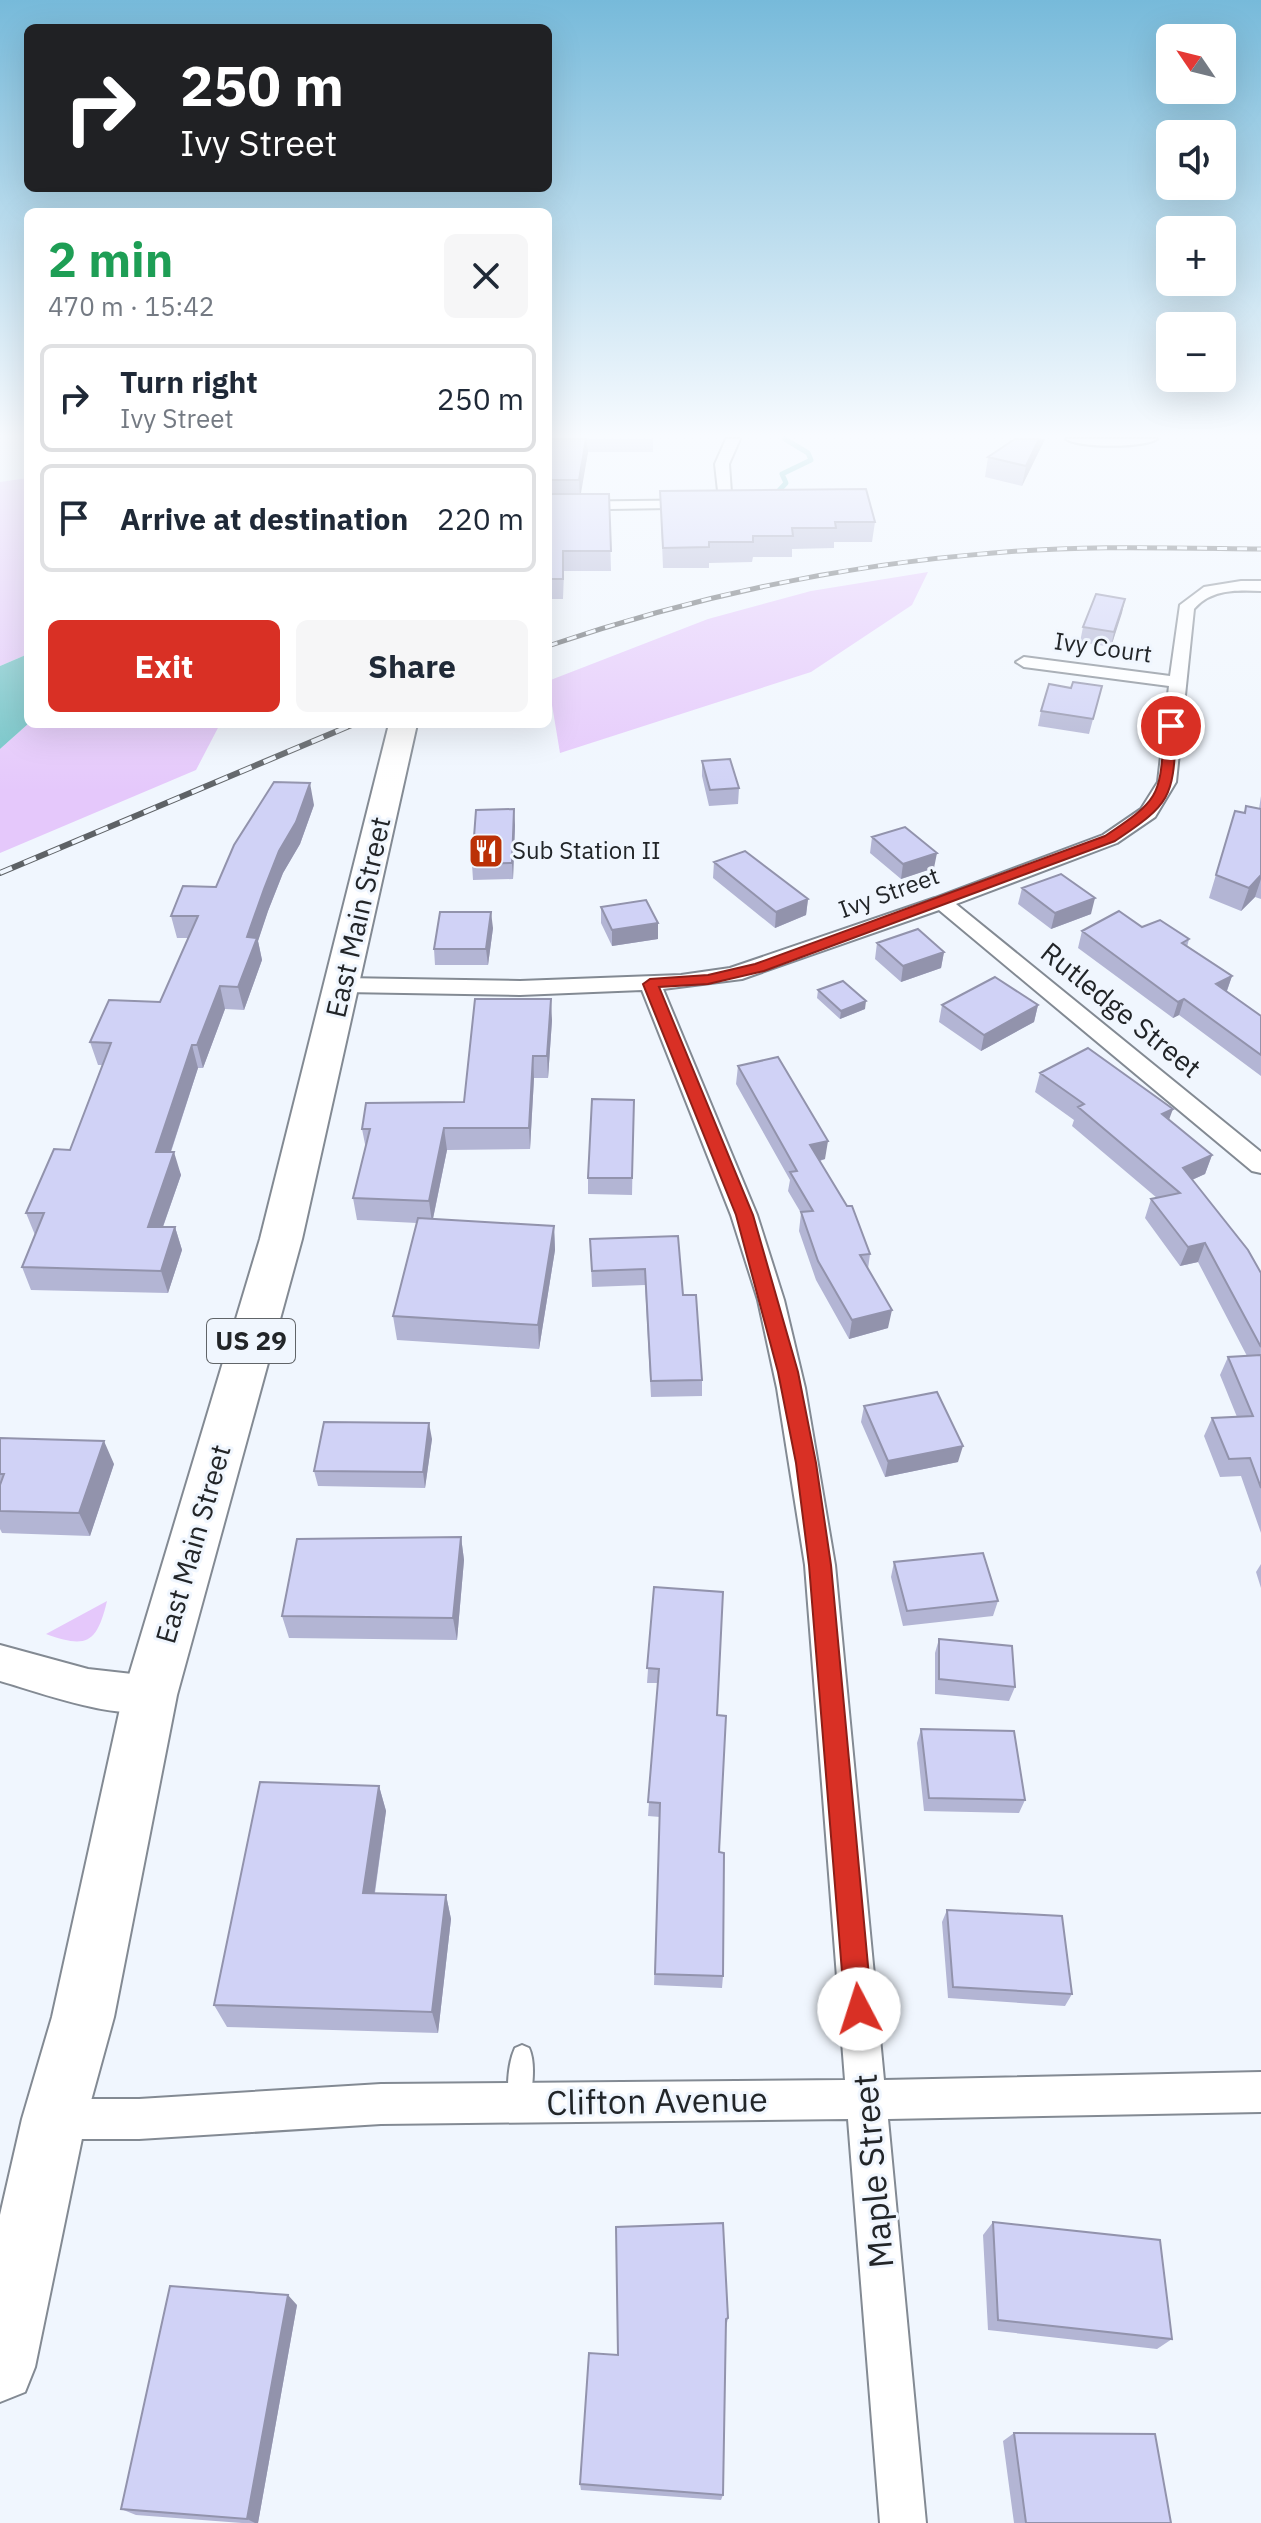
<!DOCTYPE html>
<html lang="en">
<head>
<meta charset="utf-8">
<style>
  body { margin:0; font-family:"IBM Plex Sans",sans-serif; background:#f6f6f7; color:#1f2937; height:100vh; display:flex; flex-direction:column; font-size:30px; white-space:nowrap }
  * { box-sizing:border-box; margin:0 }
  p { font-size:26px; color:#747a83 }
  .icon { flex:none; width:44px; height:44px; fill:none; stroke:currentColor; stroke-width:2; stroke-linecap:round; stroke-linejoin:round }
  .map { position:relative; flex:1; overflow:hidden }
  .sheet { position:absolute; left:24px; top:208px; width:528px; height:520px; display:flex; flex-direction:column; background:#fff; border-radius:12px; box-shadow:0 8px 32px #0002 }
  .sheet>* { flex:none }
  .banner { position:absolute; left:24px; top:24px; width:528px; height:168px; border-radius:12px; box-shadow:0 8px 32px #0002; background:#202124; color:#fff; overflow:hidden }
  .needle { width:52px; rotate:305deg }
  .tools { position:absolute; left:1156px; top:24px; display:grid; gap:16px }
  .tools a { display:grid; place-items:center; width:80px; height:80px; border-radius:12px; background:#fff; box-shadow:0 8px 32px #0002; font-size:40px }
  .pin { position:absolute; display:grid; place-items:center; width:68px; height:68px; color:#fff; margin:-34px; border:4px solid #fff; border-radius:50%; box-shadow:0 2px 8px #0007 }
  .me { position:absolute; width:88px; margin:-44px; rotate:355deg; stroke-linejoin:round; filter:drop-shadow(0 0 6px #0008) }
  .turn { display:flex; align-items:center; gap:28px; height:168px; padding:0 24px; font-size:36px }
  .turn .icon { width:104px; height:104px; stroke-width:2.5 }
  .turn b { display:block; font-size:56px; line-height:68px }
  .round { display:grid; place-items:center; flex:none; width:84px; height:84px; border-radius:12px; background:#f6f6f7 }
  .summary { display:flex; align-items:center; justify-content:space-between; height:136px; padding:0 24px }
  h1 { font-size:48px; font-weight:700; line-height:60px; color:#1e9e55 }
  .button { display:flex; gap:16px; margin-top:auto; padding:16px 24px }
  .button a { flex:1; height:92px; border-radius:12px; background:#d93025; color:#fff; font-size:32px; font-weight:700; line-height:92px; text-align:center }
  .button a+a { background:#f6f6f7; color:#1f2937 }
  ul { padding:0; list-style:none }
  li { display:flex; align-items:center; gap:24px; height:108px; margin:0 16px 12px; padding:0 8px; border:4px solid #e0e1e3; border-radius:12px }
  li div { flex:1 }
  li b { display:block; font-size:30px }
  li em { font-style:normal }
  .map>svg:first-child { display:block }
</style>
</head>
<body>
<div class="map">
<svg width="1261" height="2523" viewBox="0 0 1261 2523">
  <rect width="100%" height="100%" fill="#f0f6fe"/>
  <!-- green -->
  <path fill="#e5c8fb" d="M28 478V654L0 666V482Z
    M928 572 912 605 811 672 560 753 548 681 708 619 811 591Z
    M28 724H220L196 770 0 853V749Z
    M107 1601C97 1643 87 1649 46 1634Z"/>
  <!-- water -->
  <path fill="#6ec2c5" d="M28 654V724L0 749V666Z"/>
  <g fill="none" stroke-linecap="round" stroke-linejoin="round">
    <!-- stream -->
    <path stroke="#6ec2c5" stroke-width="5" d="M774 496 786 483 782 474 811 460 808 453 785 439"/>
    <defs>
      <path id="service" d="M522 2045 529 2048C536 2063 533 2094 526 2109L519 2113 512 2109C505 2094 508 2063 515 2048Z"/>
      <path id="minor" d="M726 439H740L729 464 732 507 548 510V502L719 500 715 464Z
        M1066 439H1157C1143 448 1080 448 1066 439Z
        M1241 581H1261V591C1237 590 1211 589 1194 609L1176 782 1155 817 1117 843 956 904 1261 1152V1173L1252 1171 939 910 742 979 663 989 757 1215 784 1300 805 1388 835 1565 884 2080 1261 2072V2112L888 2119 926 2523H880L848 2119 381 2124 139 2139H54L40 2133 34 2119 40 2105 54 2099H139L381 2084 845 2080 805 1565 777 1388 758 1300 731 1215 642 990 520 995 343 992 332 985 343 978 520 981 681 975 730 968 935 898 1103 835 1141 809 1158 782 1169 686 1024 667 1016 662 1024 657 1170 676 1180 605 1204 587Z"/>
      <path id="tertiary" d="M0 1645 88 1669 150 1676 164 1682 170 1695 164 1708C123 1724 42 1693 0 1681Z"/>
      <path id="primary" d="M389 724H417L302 1239 177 1695 114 2017 86 2119 35 2367 25 2392 0 2402V2215L22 2119 52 2017 123 1695 260 1239Z"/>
    </defs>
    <!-- service casing -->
    <use href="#service" stroke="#838a93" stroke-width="4"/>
    <!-- minor casing -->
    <use href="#minor" stroke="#838a93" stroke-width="4"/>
    <!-- tertiary casing -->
    <use href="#tertiary" stroke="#838a93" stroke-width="4"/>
    <!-- primary casing -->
    <use href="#primary" stroke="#838a93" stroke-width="4"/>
    <!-- service -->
    <use href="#service" fill="#fff" fill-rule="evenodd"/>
    <!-- minor -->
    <use href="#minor" fill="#fff" fill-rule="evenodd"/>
    <!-- tertiary -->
    <use href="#tertiary" fill="#fff" fill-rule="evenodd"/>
    <!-- primary -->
    <use href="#primary" fill="#fff" fill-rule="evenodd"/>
    <defs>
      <path id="rail-far1" d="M548 646C692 597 841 565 993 553 1082 545 1172 548 1261 549"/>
      <path id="rail" d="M0 873 354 724"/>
    </defs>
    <!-- rail-far1 casing -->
    <use href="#rail-far1" stroke="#5e6266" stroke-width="5"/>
    <!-- rail casing -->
    <use href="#rail" stroke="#5e6266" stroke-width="6"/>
    <!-- rail-far1 -->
    <use href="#rail-far1" stroke="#f0f6fe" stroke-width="3" stroke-dasharray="10" stroke-linecap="butt"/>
    <!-- rail -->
    <use href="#rail" stroke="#f0f6fe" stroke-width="4" stroke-dasharray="13" stroke-linecap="butt"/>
  </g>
  <!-- wall -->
  <path fill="#b3b5d4" d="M548 439H653V452H588L580 494H609L611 571H564L563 599H548Z
    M1015 439H1045L1022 486 985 477 988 457Z
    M660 491 875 522 872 542H834V548L792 549V557H753L752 562 709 563V568H663Z
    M1125 599 1111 647 1080 642 1083 627Z
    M1102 686 1089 734 1038 726 1041 711 1071 688Z
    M702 761 739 788 738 804 709 806 702 776Z
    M1261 796V899L1255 897 1241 911 1209 898 1235 811 1244 813 1246 806 1259 809Z
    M314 805 300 844 283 873 268 911 258 941 262 960 244 1010 225 1009 203 1068H198L171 1152 181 1175 163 1227H175L182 1250 168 1293 31 1290 22 1267 35 1235 26 1213 70 1150 102 1065H98L90 1042 160 1002 189 938H177L171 916 216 887Z
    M515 825 513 879 473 880 472 864Z
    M872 837 934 868 901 879 870 853Z
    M714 862 808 899 806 915 775 928 713 878Z
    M1022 888 1091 914 1051 929 1018 904Z
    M601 907 658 939 612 946 601 923Z
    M1142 927 1189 939 1187 947 1232 976 1227 991 1261 1016V1076L1179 1015 1173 1018 1078 948 1082 931Z
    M493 928 488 965H435L434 949Z
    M877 943 944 952 941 968 901 982 875 959Z
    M818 990 865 1009 840 1019 817 998Z
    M942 1005H1038L1034 1022 981 1051 939 1022Z
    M552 1020 548 1078H534L530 1149 447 1150 433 1219 554 1226 555 1250 539 1349 397 1340 393 1316 417 1223 357 1220 353 1198 366 1149 362 1129 464 1102Z
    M738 1066 825 1159 820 1161 870 1254 868 1269 888 1328 849 1339 816 1280 799 1231 801 1213 788 1191 790 1180 736 1084Z
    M1040 1073 1169 1120 1212 1155 1205 1174 1192 1180 1261 1273V1533L1241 1476 1220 1477 1204 1436 1212 1418 1237 1417 1220 1375 1228 1357 1247 1356 1198 1262 1180 1266 1145 1218 1151 1199 1157 1198 1072 1126 1074 1120 1035 1092Z
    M634 1100 632 1195 588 1194V1178Z
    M678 1236 683 1295 702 1380V1396L651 1397 645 1285 592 1287 590 1239Z
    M864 1406 958 1462 885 1477 861 1422Z
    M0 1438 114 1464 90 1536 2 1533 0 1529Z
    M432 1439 425 1488 318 1486 314 1471Z
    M461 1537 464 1560 457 1640 289 1638 282 1616Z
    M894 1562 998 1601 993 1616 903 1626 891 1577Z
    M1261 1564V1588L1256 1572Z
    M654 1587 717 1715 723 1976 722 1988 654 1985 660 1817 648 1816 658 1683H647Z
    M939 1639 1015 1687 1009 1701 935 1694V1653Z
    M921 1729 1025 1800 1019 1813 924 1811 917 1743Z
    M379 1786 386 1811 375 1893 446 1895 451 1919 438 2033 227 2027 214 2005Z
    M947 1910 1072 1994 1065 2006 948 1998 942 1922Z
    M993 2222 1172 2339 1157 2349 988 2330 983 2235Z
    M297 2305 258 2523H242L136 2515 121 2509Z
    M728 2318 726 2328 723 2495 721 2500 581 2490 580 2484 618 2355Z
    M1014 2433 1171 2523H1014L1003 2441Z"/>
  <!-- shaded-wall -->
  <path fill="#9293ac" d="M586 439 588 452 580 499 579 480Z
    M1039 439H1045L1022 486 1026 466Z
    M1125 599 1122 613 1111 647 1114 632Z
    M310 783 314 805 300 844 283 873 268 911 258 941 262 960 244 1010 238 987 247 937 264 889 279 851Z
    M514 809 515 825 513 879 512 863Z
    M937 853 934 868 901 879 903 864Z
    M1261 875V879L1255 897 1241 911 1249 888Z
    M1095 898 1091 914 1051 929 1055 913Z
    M808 899 806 915 775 928 776 912Z
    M491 912 493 928 488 965 486 949Z
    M658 923V939L612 946V930Z
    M944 952 941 968 901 982 903 966Z
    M1232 976 1226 993 1216 984Z
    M220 986 225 1009 203 1068 197 1045Z
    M551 999 552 1020 548 1078 547 1056Z
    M1184 999 1179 1015 1173 1018 1178 1002Z
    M866 1001 865 1009 840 1019 841 1011Z
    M1038 1005 1034 1022 981 1051 984 1035Z
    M192 1045 198 1068 163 1175 156 1152Z
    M533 1056 534 1078 530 1149 529 1128Z
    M1173 1109 1166 1128 1162 1114Z
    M444 1128 447 1150 432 1223 429 1201Z
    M828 1141 825 1159 808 1163 810 1145Z
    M174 1152 181 1175 155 1249 148 1227Z
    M1212 1155 1205 1174 1176 1187 1183 1168Z
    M554 1226 555 1250 539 1349 538 1325Z
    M175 1227 182 1250 168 1293 161 1271Z
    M1205 1243 1198 1262 1180 1266 1188 1247Z
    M892 1310 888 1328 849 1339 852 1320Z
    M429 1423 432 1439 425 1488 423 1472Z
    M104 1441 114 1464 90 1536 79 1513Z
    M963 1446 958 1462 885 1477 888 1461Z
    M461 1537 464 1560 457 1640 453 1618Z
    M379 1786 386 1811 371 1917 363 1893Z
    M446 1895 451 1919 438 2033 432 2012Z
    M288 2295 297 2305 258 2523H255L247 2519Z"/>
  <!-- building -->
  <path fill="#d0d2f6" stroke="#9293ac" stroke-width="2" d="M549 439H586L579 480H548Z
    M1015 439H1039L1026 466 988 457Z
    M866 489 875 522H835L836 528H792L793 536H753V542H709V547L663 548 660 491Z
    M548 494H609L611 551H563V579H548Z
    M1096 594 1125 599 1114 632 1083 627Z
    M1073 682 1102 686 1093 719 1041 711 1049 684 1071 688Z
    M730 759 739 788 710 790 702 761Z
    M274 782 310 783 296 822 279 851 264 889 247 937 257 938 238 987 220 986 197 1045H192L156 1152H174L148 1227H175L161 1271 22 1267 44 1213H26L54 1149 70 1150 111 1043 90 1042 109 1000 160 1002 198 916H171L183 886 216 887 234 845Z
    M1246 806 1261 809V875L1249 888 1216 875 1235 811 1245 813Z
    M514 809 512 863 472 864 476 810Z
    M905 827 937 853 903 864 872 837Z
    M745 851 808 899 776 912 714 862Z
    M1061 874 1095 898 1055 913 1022 888Z
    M646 900 658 923 612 930 601 907Z
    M1119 911 1142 927 1160 920 1189 939 1182 943 1232 976 1216 984 1261 1016V1055L1184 999 1178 1002 1082 931Z
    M440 912H491L486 949H434Z
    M918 929 944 952 903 966 877 943Z
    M995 977 1038 1005 984 1035 942 1005Z
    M843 981 866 1001 841 1011 818 990Z
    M475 999H551L547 1056H533L529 1128H444L429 1201 353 1198 370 1129H362L366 1103 464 1102Z
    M1088 1048 1173 1109 1162 1114 1212 1155 1183 1168 1248 1250 1261 1273V1347L1205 1243 1188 1247 1151 1199 1180 1193 1078 1107 1084 1104 1040 1073Z
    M778 1057 828 1141 810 1145 847 1206H852L870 1254 860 1255 892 1310 852 1320 818 1261 801 1212 813 1211 790 1172 797 1171 738 1066Z
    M592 1099 634 1100 632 1178H588Z
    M418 1218 554 1226 538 1325 393 1316Z
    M678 1236 683 1295H696L702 1380 651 1381 645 1269 592 1271 590 1239Z
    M1261 1355V1488L1250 1458 1229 1459 1212 1418 1253 1416 1228 1357Z
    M937 1392 963 1446 888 1461 864 1406Z
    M324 1422 429 1423 423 1472 314 1471Z
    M0 1438 104 1441 79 1513 0 1511V1485L4 1474H0Z
    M461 1537 453 1618 282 1616 297 1539Z
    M983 1553 998 1601 907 1611 894 1562Z
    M654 1587 723 1592 717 1715 726 1716 719 1852 724 1853 723 1976 655 1974 660 1803 648 1802 659 1669 647 1668Z
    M939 1639 1012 1646 1015 1687 939 1679Z
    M921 1729 1014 1731 1025 1800 929 1798Z
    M260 1782 379 1786 363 1893 446 1895 432 2012 214 2005Z
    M947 1910 1062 1916 1072 1994 953 1987Z
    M993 2222 1160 2240 1172 2339 998 2320Z
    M723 2223 728 2318 726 2319 723 2495 580 2484 589 2353 618 2355 616 2227Z
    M170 2286 288 2295 247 2519 121 2509Z
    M1014 2433 1155 2434 1171 2523H1026Z"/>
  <!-- sky -->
  <linearGradient id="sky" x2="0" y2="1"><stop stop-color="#77bada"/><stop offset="0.55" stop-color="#f8fbff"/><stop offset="1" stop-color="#f8fbff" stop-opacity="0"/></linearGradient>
  <rect width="1261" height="792" fill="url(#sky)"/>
  <!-- route -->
  <path fill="#d93025" stroke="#8d1f18" stroke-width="2" d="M1171 722 1177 726C1172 797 1175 801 1115 841L764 971 708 984 659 987 753 1215 798 1372 816 1463 831 1565 872 2009 868 2018 859 2022 849 2018 845 2009 809 1565 796 1463 778 1372 736 1215 643 984 650 979 708 975 755 964 1105 836C1164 797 1159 795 1165 726Z"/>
  <!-- icons -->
  <defs>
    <symbol id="restaurant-square" viewBox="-11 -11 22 22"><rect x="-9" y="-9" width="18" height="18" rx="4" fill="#bb3106" stroke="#f0f6fe"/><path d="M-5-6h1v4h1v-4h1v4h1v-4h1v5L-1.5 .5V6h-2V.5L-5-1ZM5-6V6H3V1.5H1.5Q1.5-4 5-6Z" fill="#fff"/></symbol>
  </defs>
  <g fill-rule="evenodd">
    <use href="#restaurant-square" x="466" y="831" width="40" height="40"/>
  </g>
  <g text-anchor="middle" stroke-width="6" stroke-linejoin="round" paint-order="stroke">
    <!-- far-street labels -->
    <g font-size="24" fill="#222528" stroke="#f0f6fe">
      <text transform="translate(1103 648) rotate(8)" y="8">Ivy Court</text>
      <text transform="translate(889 893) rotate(-20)" y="8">Ivy Street</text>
    </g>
    <!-- far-poi labels -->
    <g font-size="24" fill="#222528" stroke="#f0f6fe" text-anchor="start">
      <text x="512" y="859">Sub Station II</text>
    </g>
    <!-- shield labels -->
    <rect fill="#f0f6fe" stroke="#606468" stroke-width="2" x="207" y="1319" width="88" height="44" rx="6"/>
    <g font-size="26" font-weight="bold" fill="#222528">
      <text x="251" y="1350">US 29</text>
    </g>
    <!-- street labels -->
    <g font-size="28" fill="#222528" stroke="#f0f6fe">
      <text transform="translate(358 917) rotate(-77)" y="10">East Main Street</text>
      <text transform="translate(1121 1010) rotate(39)" y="10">Rutledge Street</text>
      <text transform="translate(193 1544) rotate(-74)" y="10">East Main Street</text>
    </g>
    <!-- near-street labels -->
    <g font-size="34" fill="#222528" stroke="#f0f6fe">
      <text transform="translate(657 2101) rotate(-1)" y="12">Clifton Avenue</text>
      <text transform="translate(873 2171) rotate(-95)" y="12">Maple Street</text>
    </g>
  </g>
</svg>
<div class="tools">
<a><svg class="needle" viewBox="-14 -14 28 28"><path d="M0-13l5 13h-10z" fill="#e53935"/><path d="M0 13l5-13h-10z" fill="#747a83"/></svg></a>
<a><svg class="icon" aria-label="sound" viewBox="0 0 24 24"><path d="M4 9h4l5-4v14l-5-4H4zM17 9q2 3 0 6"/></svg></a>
<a>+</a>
<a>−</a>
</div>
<div class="pin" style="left:1171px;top:726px;background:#d93025"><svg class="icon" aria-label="arrive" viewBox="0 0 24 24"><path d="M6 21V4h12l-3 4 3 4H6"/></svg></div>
<svg class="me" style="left:859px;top:2009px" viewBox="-20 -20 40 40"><circle r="19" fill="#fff"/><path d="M0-13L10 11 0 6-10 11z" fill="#d93025"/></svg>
<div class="banner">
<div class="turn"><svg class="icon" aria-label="right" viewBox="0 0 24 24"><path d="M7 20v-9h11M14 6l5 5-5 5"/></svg><div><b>250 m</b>Ivy Street</div></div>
</div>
<section class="sheet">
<div class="summary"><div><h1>2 min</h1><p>470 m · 15:42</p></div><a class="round"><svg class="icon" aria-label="close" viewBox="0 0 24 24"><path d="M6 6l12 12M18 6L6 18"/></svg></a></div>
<ul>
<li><svg class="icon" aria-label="right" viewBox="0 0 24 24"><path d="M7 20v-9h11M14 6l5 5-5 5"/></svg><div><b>Turn right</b><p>Ivy Street</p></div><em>250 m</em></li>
<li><svg class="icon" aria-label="arrive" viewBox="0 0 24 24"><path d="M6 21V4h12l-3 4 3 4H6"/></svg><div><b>Arrive at destination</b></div><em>220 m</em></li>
</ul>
<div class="button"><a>Exit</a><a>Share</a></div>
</section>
</div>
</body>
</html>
